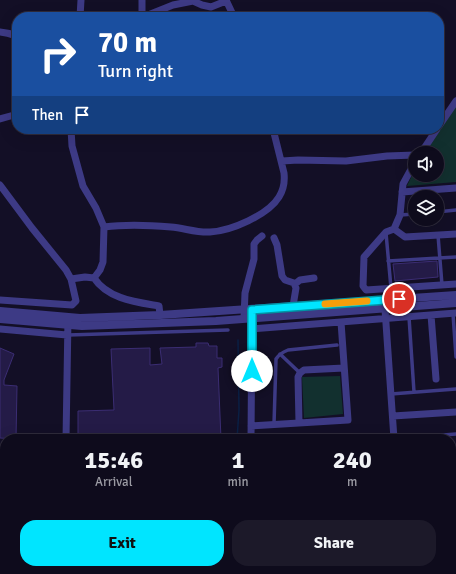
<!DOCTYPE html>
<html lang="en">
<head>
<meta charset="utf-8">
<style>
  body { margin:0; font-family:Signika,sans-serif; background:#1c1929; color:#f1f3f6; height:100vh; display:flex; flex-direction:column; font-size:15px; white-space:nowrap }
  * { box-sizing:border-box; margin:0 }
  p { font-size:13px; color:#9b9ba3 }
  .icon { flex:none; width:22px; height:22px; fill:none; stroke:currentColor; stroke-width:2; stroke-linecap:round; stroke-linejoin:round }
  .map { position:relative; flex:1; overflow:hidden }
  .panel { position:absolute; left:0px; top:434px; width:456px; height:140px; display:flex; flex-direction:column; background:#0e0b1c; border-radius:16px 16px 0 0; box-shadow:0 4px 16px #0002,0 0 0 1px #2e2b3b }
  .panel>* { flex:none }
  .banner { position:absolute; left:12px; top:12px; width:432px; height:122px; border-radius:16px; box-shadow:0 4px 16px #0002,0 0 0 1px #2e2b3b; background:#1a4fa0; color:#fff; overflow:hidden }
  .buttons { position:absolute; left:408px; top:146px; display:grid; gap:8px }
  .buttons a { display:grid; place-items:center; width:36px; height:36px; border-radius:50%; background:#0e0b1c; box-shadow:0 4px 16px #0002,0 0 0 1px #2e2b3b; font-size:20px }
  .pin { position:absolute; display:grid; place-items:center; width:34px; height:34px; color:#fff; margin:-17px; border:2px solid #fff; border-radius:50%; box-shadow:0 1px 4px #0007 }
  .me { position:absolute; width:44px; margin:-22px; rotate:0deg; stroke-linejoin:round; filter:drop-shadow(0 0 3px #0008) }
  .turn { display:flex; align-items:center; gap:14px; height:84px; padding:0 20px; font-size:18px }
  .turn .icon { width:52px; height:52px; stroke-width:2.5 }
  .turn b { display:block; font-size:28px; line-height:34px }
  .then { display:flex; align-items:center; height:38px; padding:0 20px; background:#0003; gap:8px; font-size:15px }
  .eta { display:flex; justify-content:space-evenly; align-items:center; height:68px; text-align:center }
  .eta b { font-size:24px; font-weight:700; line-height:28px }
  .primary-button { display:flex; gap:8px; margin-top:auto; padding:8px 20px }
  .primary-button a { flex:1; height:46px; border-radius:16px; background:#00e5ff; color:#111; font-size:16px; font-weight:700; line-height:46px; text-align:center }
  .primary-button a+a { background:#1c1929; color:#f1f3f6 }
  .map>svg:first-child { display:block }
</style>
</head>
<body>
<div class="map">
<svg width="456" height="574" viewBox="0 0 456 574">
  <rect width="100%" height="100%" fill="#130f26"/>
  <!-- green -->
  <path fill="#12302f" d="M456 105V182L407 186 415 169V175H437V153H424Z
    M340 376 343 414 304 418 302 377Z"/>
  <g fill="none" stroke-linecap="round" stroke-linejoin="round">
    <!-- stream -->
    <path stroke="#0a1f44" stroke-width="1.5" d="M237 439 239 410 238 340
      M255 569 256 574"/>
    <!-- river -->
    <path stroke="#0a1f44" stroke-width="10" d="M451 565 456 564
      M422 574 433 569"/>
  </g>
  <!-- building -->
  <path fill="#241b47" stroke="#3b2d73" d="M437 261 438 277 395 281 393 264Z
    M196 343H208L209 346H217V358H222V367L218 368 221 439 78 438V411L114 410 111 349 150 348V365L162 364 160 348 196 347Z
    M0 348 14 354 4 380V385L17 386 16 439 0 438Z
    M0 489 5 490V510L2 524 0 523Z"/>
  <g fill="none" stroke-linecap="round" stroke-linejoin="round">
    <!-- service -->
    <path stroke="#3d3a85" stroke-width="3.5" d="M437 212 456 210
      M400 215 415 214
      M386 233 391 288
      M438 235 442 285
      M388 261 456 257
      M453 314 456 357
      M409 317 414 392
      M68 335 228 330
      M280 354 300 373
      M391 394 456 389
      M274 424 276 359C279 354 283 352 288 350L337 345
      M394 439 456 434"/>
    <!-- minor -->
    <path stroke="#3d3a85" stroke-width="7" d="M226 0 234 17
      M80 17 81 0
      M142 17V0
      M143 17 173 5 193 1 202 5 211 7 226 1
      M0 32C6 33 13 33 17 38
      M0 119 14 115
      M439 126 456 101
      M71 129 72 146 83 186 96 208 104 227 103 262 100 270 94 278
      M421 153 437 129
      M282 161 298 160 346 161 387 156 415 155
      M415 162 403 184 400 215 394 229 405 237 456 234
      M0 185 32 228 66 270 71 279 76 301 72 305 0 300
      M402 192 456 188
      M104 227C126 224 149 225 171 227 184 228 197 233 210 232 231 231 268 215 279 197 284 189 285 182 284 173L273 129
      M394 229 386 232 364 257 363 286 366 290 456 284
      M274 238 277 245 282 276 285 280 294 283 296 288 293 306
      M94 278C108 299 136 302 159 306L160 315
      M71 279 85 277 94 278
      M295 284 300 280 314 278
      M385 309 394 439
      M431 315 436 379
      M244 318 245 293 254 259V244L257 240 262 236
      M0 329 67 335
      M252 329 456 313
      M393 416 456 412
      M299 423 298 377 300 373 304 370 344 368
      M251 426 348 420 341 322
      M66 439 68 319
      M251 439 252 310
      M451 460 456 459
      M0 475H5
      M451 540 456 539
      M0 554 5 551
      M85 569 86 571 95 574
      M215 569 217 570
      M267 569 270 574
      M145 572 172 574 194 569
      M32 574H36
      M291 574 298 569
      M370 574 378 569
      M442 574 456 572"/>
    <!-- tertiary -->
    <path stroke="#3d3a85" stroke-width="8" d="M0 311 80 318 160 315 456 295
      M0 319 82 326 216 321 456 303"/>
  </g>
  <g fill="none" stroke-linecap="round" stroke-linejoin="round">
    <defs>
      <path id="route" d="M252 371V310L399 299"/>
    </defs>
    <!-- route casing -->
    <use href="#route" stroke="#0095a6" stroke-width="10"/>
    <!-- route -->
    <use href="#route" stroke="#00e5ff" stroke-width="7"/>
    <!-- slow -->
    <path stroke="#f59e0b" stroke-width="7" d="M325 304 367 301"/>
  </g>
</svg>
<div class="buttons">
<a><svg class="icon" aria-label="sound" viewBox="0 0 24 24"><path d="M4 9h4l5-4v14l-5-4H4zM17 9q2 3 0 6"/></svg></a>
<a><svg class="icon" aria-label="layers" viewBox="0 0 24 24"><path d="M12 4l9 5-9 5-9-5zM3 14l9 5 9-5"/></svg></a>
</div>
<div class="pin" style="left:399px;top:299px;background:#d93025"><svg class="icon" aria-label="arrive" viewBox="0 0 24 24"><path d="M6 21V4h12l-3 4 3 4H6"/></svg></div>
<svg class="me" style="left:252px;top:371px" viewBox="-20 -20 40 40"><circle r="19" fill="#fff"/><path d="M0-13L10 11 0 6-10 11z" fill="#00e5ff"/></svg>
<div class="banner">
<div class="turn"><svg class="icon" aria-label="right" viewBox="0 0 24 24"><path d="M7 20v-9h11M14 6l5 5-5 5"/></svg><div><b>70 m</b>Turn right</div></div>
<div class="then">Then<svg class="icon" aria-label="arrive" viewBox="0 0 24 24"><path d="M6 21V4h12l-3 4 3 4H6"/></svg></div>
</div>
<section class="panel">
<div class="eta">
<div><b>15:46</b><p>Arrival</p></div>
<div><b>1</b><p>min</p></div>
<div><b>240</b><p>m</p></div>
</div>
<div class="primary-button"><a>Exit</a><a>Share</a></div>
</section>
</div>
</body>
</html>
